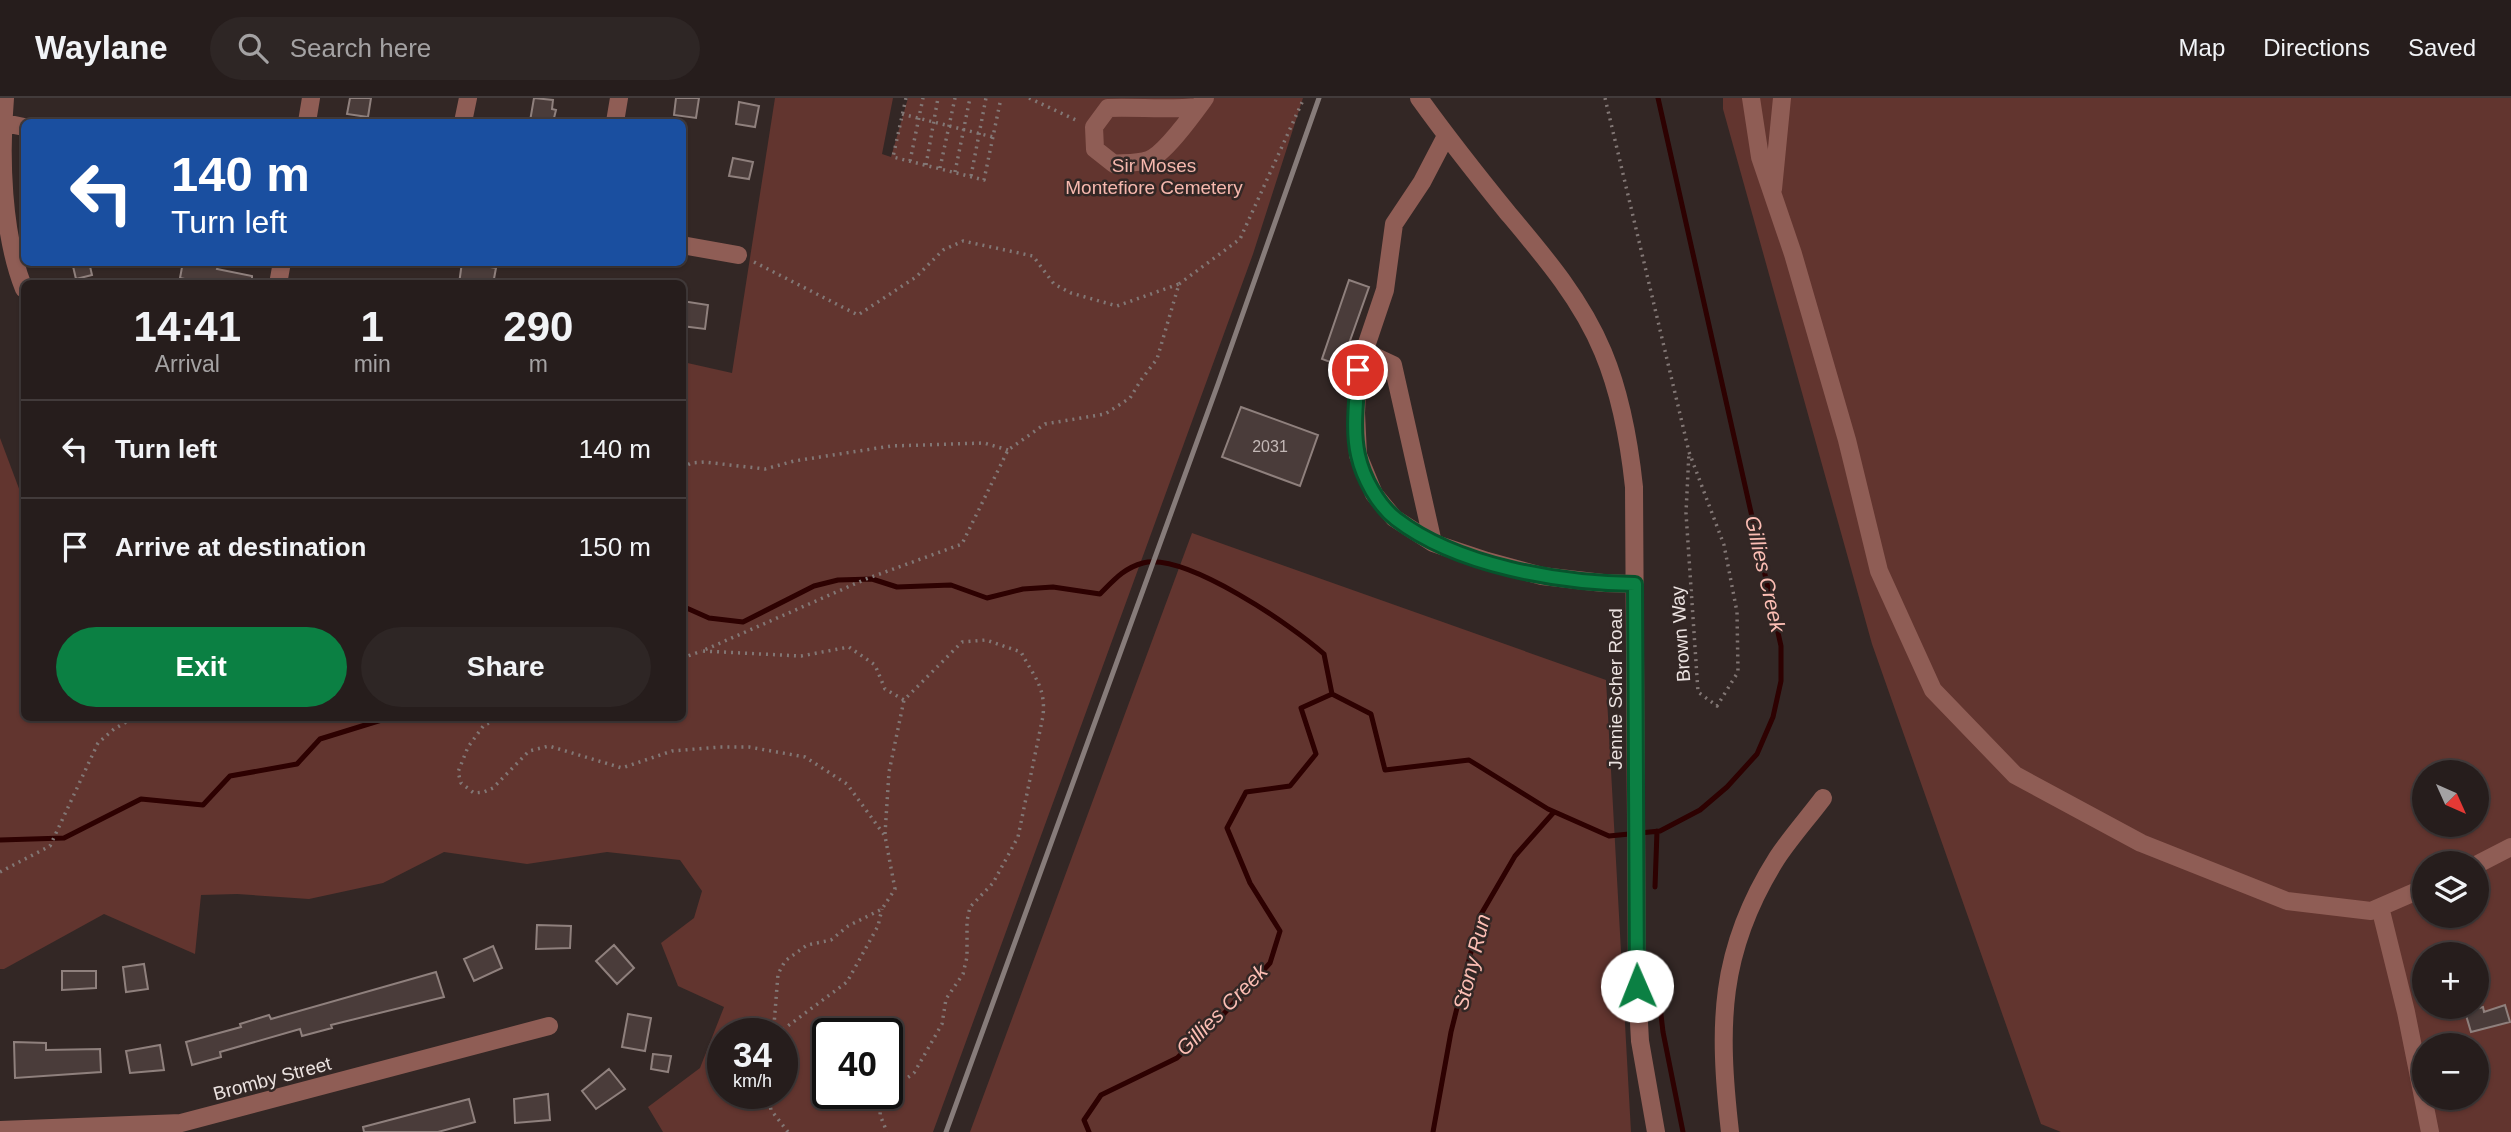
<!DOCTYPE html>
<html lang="en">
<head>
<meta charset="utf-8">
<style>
  body { margin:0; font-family:Arial,sans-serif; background:#2e2625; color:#f1f3f6; height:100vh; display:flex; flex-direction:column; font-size:26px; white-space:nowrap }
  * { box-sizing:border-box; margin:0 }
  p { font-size:23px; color:#a4a2a3 }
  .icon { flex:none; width:38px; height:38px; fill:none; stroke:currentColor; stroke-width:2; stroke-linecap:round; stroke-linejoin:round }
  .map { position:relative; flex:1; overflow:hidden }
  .drawer { position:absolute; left:21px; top:182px; width:665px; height:441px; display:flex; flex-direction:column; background:#261d1c; border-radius:10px; box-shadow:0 2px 5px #0004,0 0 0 2px #423b3b }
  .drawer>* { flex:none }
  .banner { position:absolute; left:21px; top:21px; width:665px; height:147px; border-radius:10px; box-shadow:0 2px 5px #0004,0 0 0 2px #423b3b; background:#1a4fa0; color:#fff; overflow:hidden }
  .needle { width:46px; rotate:135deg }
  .tools { position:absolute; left:2412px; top:662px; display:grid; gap:14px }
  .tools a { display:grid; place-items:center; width:77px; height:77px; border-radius:50%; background:#261d1c; box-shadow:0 2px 5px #0004,0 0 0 2px #423b3b; font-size:35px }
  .speed { position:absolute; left:707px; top:920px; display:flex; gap:14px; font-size:35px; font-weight:700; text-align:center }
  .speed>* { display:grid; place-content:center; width:91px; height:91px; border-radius:50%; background:#261d1c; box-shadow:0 2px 5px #0004,0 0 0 2px #423b3b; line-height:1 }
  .speed small { font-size:18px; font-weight:400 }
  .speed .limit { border:4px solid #111; border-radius:10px; background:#fff; color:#111 }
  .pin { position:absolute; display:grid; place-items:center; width:60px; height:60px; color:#fff; margin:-30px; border:4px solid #fff; border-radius:50%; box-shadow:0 2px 7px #0007 }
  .me { position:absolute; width:77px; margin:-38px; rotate:359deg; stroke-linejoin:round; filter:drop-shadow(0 0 5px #0008) }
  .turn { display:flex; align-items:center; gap:24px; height:147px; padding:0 35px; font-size:32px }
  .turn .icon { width:91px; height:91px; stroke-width:2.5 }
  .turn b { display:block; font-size:49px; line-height:60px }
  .eta { display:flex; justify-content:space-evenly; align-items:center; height:119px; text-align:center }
  .eta b { font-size:42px; font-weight:700; line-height:49px }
  .cta { display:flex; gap:14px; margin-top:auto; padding:14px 35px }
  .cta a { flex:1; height:80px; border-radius:42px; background:#0b8043; color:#fff; font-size:28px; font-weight:700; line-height:80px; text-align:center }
  .cta a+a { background:#2e2625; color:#f1f3f6 }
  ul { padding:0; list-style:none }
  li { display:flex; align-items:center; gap:21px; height:98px; padding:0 35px; border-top:2px solid #423b3b }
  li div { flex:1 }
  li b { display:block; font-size:26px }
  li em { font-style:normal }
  header { display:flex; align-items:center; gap:42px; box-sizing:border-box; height:98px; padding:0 35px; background:#261d1c; border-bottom:2px solid #423b3b }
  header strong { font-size:33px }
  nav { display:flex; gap:38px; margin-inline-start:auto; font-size:24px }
  .search { width:490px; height:63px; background:#2e2625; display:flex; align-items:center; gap:18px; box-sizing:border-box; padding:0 24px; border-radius:38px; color:#a4a2a3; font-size:26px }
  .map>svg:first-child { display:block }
</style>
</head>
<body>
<header>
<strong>Waylane</strong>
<div class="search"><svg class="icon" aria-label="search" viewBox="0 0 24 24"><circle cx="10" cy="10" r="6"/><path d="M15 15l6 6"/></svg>Search here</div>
<nav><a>Map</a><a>Directions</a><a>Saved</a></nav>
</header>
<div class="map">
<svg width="2511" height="1034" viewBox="0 0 2511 1034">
  <rect width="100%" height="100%" fill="#332725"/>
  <!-- green -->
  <path fill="#62352f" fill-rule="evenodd" d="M775 0H893L882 56 891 59 908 0H1303L1253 156 933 1034H663L648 1009 700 970 724 909 678 888 661 845 694 820 702 793 680 762 607 754 527 766 444 754 383 785 309 801 237 796 201 797 195 856 104 816 4 871H0V340L24 404V620H682L683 264 732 275ZM723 936H782V996H723ZM828 936H887V996H828Z
    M1723 0H2511V1034H2061L2041 1026 1872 546 1723 11ZM2424 674H2476V726H2424ZM2424 765H2476V817H2424ZM2424 856H2476V908H2424ZM2424 947H2476V999H2424Z
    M1192 435 1606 582 1631 1034H970Z"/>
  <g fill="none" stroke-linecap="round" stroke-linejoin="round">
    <!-- stream -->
    <path stroke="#2d0101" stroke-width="5" d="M682 508 709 520 743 524 814 488 838 482 872 481 897 489 951 487 987 500 1023 491 1053 489 1100 496C1114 482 1124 470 1143 465 1185 454 1293 528 1324 556L1332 596
      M0 742 64 740 141 701 203 707 230 678 297 666 320 641 388 620
      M1655 789 1657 733
      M1658 891 1663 934 1683 1034
      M1089 1034 1084 1022 1101 997 1177 960 1220 920 1270 865 1280 833 1250 785 1227 730 1246 694 1290 688 1316 656 1301 610 1332 596 1371 616 1385 672 1469 662 1548 711 1609 738 1660 733 1700 712 1727 689 1757 656 1773 619 1781 583V548L1658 0
      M1433 1034 1451 934 1480 818 1515 758 1554 714"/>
  </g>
  <!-- building -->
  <path fill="#4a3c3a" stroke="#8f807d" stroke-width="2" d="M350 0H371L368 19 347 16Z
    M534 0 553 2 552 11 556 12 553 24 530 23Z
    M676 0H699L696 20 674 17Z
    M739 4 759 8 755 29 736 26Z
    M733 60 753 64 749 81 729 78Z
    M72 164H89L92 177 76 181Z
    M183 164H219L217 171 252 178V186H184L185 181 180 180Z
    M462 164 496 170 493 186H459Z
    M1349 182 1369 189 1341 268 1322 261Z
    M682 203 708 207 705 231 682 228Z
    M1241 309 1318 337 1300 388 1222 359Z
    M537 827 571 828 570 850 536 851Z
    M614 847 634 870 617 886 596 863Z
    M493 848 502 870 474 883 464 861Z
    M144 866 148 891 126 894 123 869Z
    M62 873H96V890L62 892Z
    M436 874 444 899 331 927 332 930 302 938 300 931 220 954 221 959 192 967 186 944 241 929 240 926 269 917 271 921Z
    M2505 907 2510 924 2471 934 2465 914 2483 909 2484 914Z
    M628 916 651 920 645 953 622 949Z
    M14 944 46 945V952L100 951 101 974 15 980Z
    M160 947 164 972 130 975 126 953Z
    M653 956 671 958 668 974 651 971Z
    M609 971 625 991 596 1011 582 993Z
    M548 996 550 1022 515 1025 514 1001Z
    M469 1001 475 1024 438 1034H364L363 1029Z"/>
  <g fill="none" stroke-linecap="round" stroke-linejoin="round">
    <!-- path -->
    <path stroke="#827775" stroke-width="3.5" stroke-dasharray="2 5" stroke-linecap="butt" d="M906 0 893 59 984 82 1001 0
      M1029 0 1078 23
      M1605 0 1689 354 1724 447 1737 514 1738 574 1717 608 1698 594 1686 415 1689 354
      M902 16 993 39
      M910 63 923 0
      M926 67 938 0
      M940 70 955 0
      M955 74 970 0
      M971 78 986 0
      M754 164 858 217 916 179 943 152 963 143 1033 158 1054 186 1071 195 1117 208 1179 186 1157 261 1141 282 1130 300 1105 316 1045 326 1008 352 962 446 866 481 702 553 801 558 849 549 875 567 885 591 904 602 962 544 986 542 1021 554C1034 579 1046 589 1043 618L1018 739 993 785 970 809 967 823V859L963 876 946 901 942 926 914 975 889 993 881 1007 880 1017 887 1034
      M1179 186 1240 141 1304 0
      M682 370 691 365 704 364 765 371 794 363 891 348 984 345 1008 352
      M682 560 702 553
      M502 620 484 627 468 649 458 674 461 685 474 695 484 694 493 690 529 653 549 648 622 670 672 653 720 649H749L805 659 847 686 885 738 895 791 882 811 848 828 831 842 807 847 785 863 778 876 774 927 777 936
      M885 736 889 674 904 602
      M0 774 50 748 98 645 114 631 128 623 149 620
      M777 936 847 884 878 828 882 811
      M768 996 771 1012 788 1034"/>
    <!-- minor -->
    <path stroke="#8f5d55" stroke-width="18" d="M5 0C0 58 2 136 24 191
      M1419 0C1447 39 1477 77 1507 114 1544 158 1581 201 1603 254 1621 297 1629 342 1634 389L1637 888 1640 943 1656 1034
      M1751 0 1760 59 1793 156 1847 342 1879 473 1933 592 2015 677 2141 745 2287 803 2371 813 2424 790
      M1198 9C1168 12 1139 9 1108 10L1094 29 1095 51 1114 66C1125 65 1138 65 1148 62 1164 57 1194 15 1205 0
      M0 24 24 29
      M307 24 311 0
      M463 24 468 0
      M615 24 619 0
      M1446 38 1422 84 1394 126 1385 192 1358 272 1356 315 1358 357 1374 396 1394 420 1433 445 1487 463 1542 478 1603 485 1635 486
      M1773 91 1782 0
      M682 147 738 157
      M278 186 282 164
      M1365 254 1393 267 1433 445
      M2476 767 2511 749
      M2380 809 2406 914 2430 1034
      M0 1032 181 1025 549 928
      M1730 1034C1718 928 1718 853 1777 760 1791 739 1808 720 1823 700"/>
    <!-- rail -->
    <path stroke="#877c7a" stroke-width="5" d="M946 1034 1218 286 1319 0"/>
  </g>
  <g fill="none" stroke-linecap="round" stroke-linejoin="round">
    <defs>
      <path id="route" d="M1358 272C1357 299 1352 331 1358 357 1363 380 1378 407 1396 421 1457 468 1559 485 1635 486L1637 888"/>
    </defs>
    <!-- route casing -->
    <use href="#route" stroke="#07532c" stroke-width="18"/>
    <!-- route -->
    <use href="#route" stroke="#0b8043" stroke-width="12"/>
  </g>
  <g text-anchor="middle" stroke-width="5" stroke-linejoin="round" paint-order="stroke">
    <!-- number labels -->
    <g font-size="16" fill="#c3b8b6">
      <text x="1270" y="354">2031</text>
    </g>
    <!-- park labels -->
    <g font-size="19" fill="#f6b8ae" stroke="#332725">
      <text x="1154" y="74">Sir Moses<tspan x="1154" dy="22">Montefiore Cemetery</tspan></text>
    </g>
    <!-- street labels -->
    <g font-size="19" fill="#ebe2e0" stroke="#332725">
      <text transform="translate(1680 536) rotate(-94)" y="7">Brown Way</text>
      <text transform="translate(1615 591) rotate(-90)" y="7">Jennie Scher Road</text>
      <text transform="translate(272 980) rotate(-15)" y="7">Bromby Street</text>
    </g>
    <!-- water labels -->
    <g font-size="21" font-style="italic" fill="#fcbeb4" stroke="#332725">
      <text transform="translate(1765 476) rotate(77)" y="7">Gillies Creek</text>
      <text transform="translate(1472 864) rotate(-76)" y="7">Stony Run</text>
      <text transform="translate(1222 912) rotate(-45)" y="7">Gillies Creek</text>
    </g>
  </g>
</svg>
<div class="tools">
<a><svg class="needle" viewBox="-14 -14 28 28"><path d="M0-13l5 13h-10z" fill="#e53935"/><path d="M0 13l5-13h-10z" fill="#a4a2a3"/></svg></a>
<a><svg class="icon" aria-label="layers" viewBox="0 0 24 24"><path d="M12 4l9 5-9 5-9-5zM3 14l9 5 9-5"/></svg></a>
<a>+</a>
<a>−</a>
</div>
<div class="speed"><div>34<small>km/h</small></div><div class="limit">40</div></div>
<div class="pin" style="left:1358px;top:272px;background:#d93025"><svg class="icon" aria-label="arrive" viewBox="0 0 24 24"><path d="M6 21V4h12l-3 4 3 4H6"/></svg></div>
<svg class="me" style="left:1637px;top:888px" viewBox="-20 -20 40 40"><circle r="19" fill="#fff"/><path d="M0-13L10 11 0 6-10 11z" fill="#0b8043"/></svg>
<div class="banner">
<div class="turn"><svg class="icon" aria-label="left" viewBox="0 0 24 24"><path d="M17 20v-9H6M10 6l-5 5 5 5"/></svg><div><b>140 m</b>Turn left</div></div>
</div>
<section class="drawer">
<div class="eta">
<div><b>14:41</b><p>Arrival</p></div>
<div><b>1</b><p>min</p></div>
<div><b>290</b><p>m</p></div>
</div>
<ul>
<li><svg class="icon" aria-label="left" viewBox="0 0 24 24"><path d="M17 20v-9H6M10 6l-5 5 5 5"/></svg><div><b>Turn left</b></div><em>140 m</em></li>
<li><svg class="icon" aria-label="arrive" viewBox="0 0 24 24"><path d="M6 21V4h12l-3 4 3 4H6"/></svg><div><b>Arrive at destination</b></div><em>150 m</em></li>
</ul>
<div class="cta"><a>Exit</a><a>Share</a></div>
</section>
</div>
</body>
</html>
